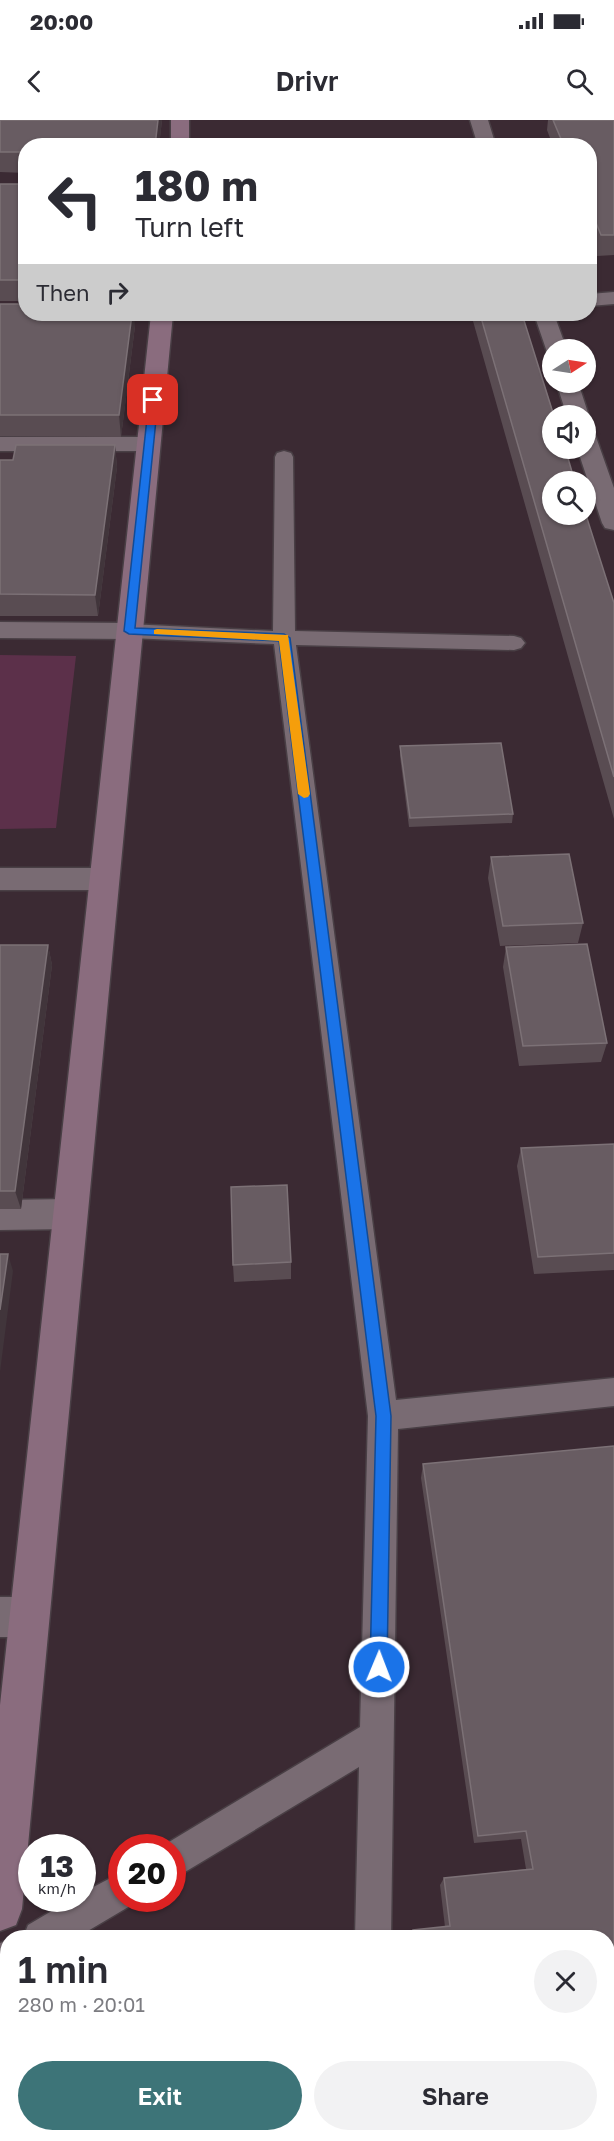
<!DOCTYPE html>
<html lang="en">
<head>
<meta charset="utf-8">
<style>
  body { margin:0; font-family:"Golos Text",sans-serif; background:#f2f2f3; color:#2b2b33; height:100vh; display:flex; flex-direction:column; font-size:22px; white-space:nowrap }
  * { box-sizing:border-box; margin:0 }
  p { font-size:20px; color:#7c7c81 }
  .icon { flex:none; width:33px; height:33px; fill:none; stroke:currentColor; stroke-width:2; stroke-linecap:round; stroke-linejoin:round }
  .map { position:relative; flex:1; overflow:hidden }
  .sheet { position:absolute; left:0px; top:1810px; width:615px; height:212px; display:flex; flex-direction:column; background:#fff; border-radius:24px 24px 0 0; box-shadow:0 2px 4px #0004 }
  .sheet>* { flex:none }
  .top-card { position:absolute; left:18px; top:18px; width:579px; height:183px; border-radius:24px; box-shadow:0 2px 4px #0004; background:#fff; color:#2b2b33; overflow:hidden }
  .needle { width:39px; rotate:78deg }
  .tools { position:absolute; left:542px; top:219px; display:grid; gap:12px }
  .tools a { display:grid; place-items:center; width:54px; height:54px; border-radius:50%; background:#fff; box-shadow:0 2px 4px #0004; font-size:30px }
  .speed { position:absolute; left:18px; top:1714px; display:flex; gap:12px; font-size:30px; font-weight:700; text-align:center }
  .speed>* { display:grid; place-content:center; width:78px; height:78px; border-radius:50%; background:#fff; box-shadow:0 2px 4px #0004; line-height:1 }
  .speed small { font-size:15px; font-weight:400 }
  .speed .limit { border:9px solid #d22; background:#fff; color:#111 }
  .pin { position:absolute; display:grid; place-items:center; width:51px; height:51px; color:#fff; margin:-26px; border-radius:12px; box-shadow:0 3px 9px #0006 }
  .me { position:absolute; width:66px; margin:-33px; rotate:1deg; stroke-linejoin:round; filter:drop-shadow(0 0 4px #0008) }
  .turn { display:flex; align-items:center; gap:21px; height:126px; padding:0 18px; font-size:27px }
  .turn .icon { width:78px; height:78px; stroke-width:2.5 }
  .turn b { display:block; font-size:42px; line-height:51px }
  .then { display:flex; align-items:center; height:57px; padding:0 18px; background:#0003; gap:12px; font-size:22px }
  .round { display:grid; place-items:center; flex:none; width:63px; height:63px; border-radius:32px; background:#f2f2f3 }
  .overview { display:flex; align-items:center; justify-content:space-between; height:102px; padding:0 18px }
  h1 { font-size:36px; font-weight:600; line-height:45px }
  .action { display:flex; gap:12px; margin-top:auto; padding:12px 18px }
  .action a { flex:1; height:69px; border-radius:36px; background:#3d7478; color:#fff; font-size:24px; font-weight:600; line-height:69px; text-align:center }
  .action a+a { background:#f2f2f3; color:#2b2b33 }
  .status { display:flex; justify-content:space-between; align-items:center; height:42px; padding:0 30px; background:#fff; direction:ltr }
  .status svg { height:16px; fill:currentColor }
  header { display:flex; justify-content:space-between; align-items:center; height:78px; padding:0 18px; background:#fff; font-size:27px; font-weight:600 }
  .map>svg:first-child { display:block }
</style>
</head>
<body>
<div class="status"><b>20:00</b><svg viewBox="0 0 49 12"><path d="M0 12V9h3v3zM5 12V6h3v6zM10 12V3h3v9zM15 12V0h3v12zM26 1h20v11H26zM47 4h2v5h-2z"/></svg></div>
<header><svg class="icon" aria-label="back" viewBox="0 0 24 24"><path d="M15 5l-7 7 7 7"/></svg>Drivr<svg class="icon" aria-label="search" viewBox="0 0 24 24"><circle cx="10" cy="10" r="6"/><path d="M15 15l6 6"/></svg></header>
<div class="map">
<svg width="614" height="2021" viewBox="0 0 614 2021">
  <rect width="100%" height="100%" fill="#2e2329"/>
  <!-- built -->
  <path fill="#3b2a33" fill-rule="evenodd" d="M0 0H614V2021H0ZM26 26H590V194H26ZM552 230H585V262H552ZM552 296H585V328H552ZM552 362H585V394H552ZM32 1728H82V1779H32ZM122 1728H172V1779H122ZM8 1818H608V2014H8Z"/>
  <!-- green -->
  <path fill="#5c304a" d="M0 535 76 536 56 708 0 709Z"/>
  <g fill="none" stroke-linecap="round" stroke-linejoin="round">
    <defs>
      <path id="lane" d="M284 331 291 333 293 337 295 511 514 516 521 518 525 523 521 528 514 530 296 525 396 1280 614 1258V1286L398 1309 391 1818H355L359 1647 185 1752 172 1757V1728H159L360 1607 368 1296 274 524 129 518 122 516 118 511 122 506 129 504 273 511 275 337 277 333Z
        M122 1752V1779H136L135 1783 76 1818H23L28 1805 72 1779H82V1773Z
        M8 1820V1858L0 1861V1823Z
        M0 1872 8 1875V1914L0 1910Z
        M212 2014H260L263 2021H214Z
        M382 2014H421L422 2021H382Z"/>
      <path id="street" d="M470 0H488L496 26H478Z
        M614 172V184L590 186V174Z
        M534 194H554L567 230H552V235H548Z
        M556 262H578L589 296 586 301 585 296H567Z
        M585 310 593 312 596 317 614 368V410L605 408 602 403 577 328H585Z
        M0 317H149L157 319 160 324 157 329 149 331H0Z
        M0 502 129 503 138 505 142 511 138 517 129 519 0 518Z
        M0 748H104L114 751 119 759 114 767 104 770H0Z
        M70 1079 82 1084 87 1094 82 1104 70 1109 0 1110V1080Z
        M0 1477H29L43 1483 49 1497 43 1511 29 1517H0Z"/>
      <path id="secondary" d="M171 0H189V26H171Z
        M151 194H173L22 1789 16 1805 0 1811V1585Z"/>
    </defs>
    <!-- lane casing -->
    <use href="#lane" stroke="#493f45" stroke-width="3"/>
    <!-- street casing -->
    <use href="#street" stroke="#493f45" stroke-width="3"/>
    <!-- secondary casing -->
    <use href="#secondary" stroke="#493f45" stroke-width="3"/>
    <!-- lane -->
    <use href="#lane" fill="#796b73" fill-rule="evenodd"/>
    <!-- street -->
    <use href="#street" fill="#796b73" fill-rule="evenodd"/>
    <!-- secondary -->
    <use href="#secondary" fill="#8a6c7e" fill-rule="evenodd"/>
  </g>
  <!-- wall -->
  <path fill="#594c52" d="M0 0H162L159 26H26V53L0 52Z
    M548 0H614V135L597 136 590 117V26H553L547 10Z
    M0 64H26V181H0Z
    M0 184 135 206 121 317 0 316Z
    M235 194H268V198L235 199Z
    M471 194H522L614 483V699Z
    M115 325 117 347 98 496H0V340H13Z
    M400 626 513 694 512 703 409 707 400 636Z
    M491 737 583 803 578 823 500 826 488 758Z
    M0 825H48L52 845 21 1089H0Z
    M506 827 607 923 601 942 519 946 503 847Z
    M614 1024V1150L534 1154 517 1046 521 1028Z
    M291 1142V1159L234 1162 233 1145Z
    M614 1326V2021H570L569 2014H608V1818H411V1815L413 1810 445 1807 440 1765 444 1758 526 1749 521 1719 474 1723 421 1358 423 1344Z"/>
  <!-- shaded-wall -->
  <path fill="#41353b" d="M158 0H162L159 26H155Z
    M132 194H134L135 206 121 317 119 295Z
    M115 325 117 347 98 496 95 475Z
    M48 825 52 845 21 1089 15 1071Z
    M8 1134 13 1151 0 1252V1190Z"/>
  <!-- building -->
  <path fill="#685c62" stroke="#7c7176" stroke-width="1.5" d="M0 0H158L155 26H26V32H0Z
    M553 0H614V115H601L590 88V26H564Z
    M0 64H26V160H0Z
    M0 184H26V194H132L119 295H0Z
    M480 194H522L554 296H552V328H565L575 362H552V394H585V392L614 483V657Z
    M16 325H115L95 475 0 474V340H13Z
    M501 623 513 694 410 698 400 626Z
    M569 734 583 803 503 806 491 737Z
    M587 824 607 923 523 926 506 827Z
    M0 825H48L15 1071H0Z
    M614 1024V1133L538 1137 521 1028Z
    M287 1065 291 1142 233 1145 231 1067Z
    M0 1134H8L0 1190Z
    M614 1326V2021H577L576 2014H608V1818H414L413 1810 450 1806 444 1758 533 1749 526 1711 478 1716 423 1344Z"/>
  <!-- route -->
  <path fill="#1a73e8" stroke="#114b97" stroke-width="1.5" d="M153 278 158 280 135 508 284 514 290 518 391 1296 387 1547 385 1553 379 1556 373 1553 370 1547 376 1296 279 521 129 514 124 511 149 280Z"/>
  <!-- slow -->
  <path fill="#f59e0b" d="M157 509 288 515 310 674 308 677 304 678 298 674 279 521 154 514V510Z"/>
</svg>
<div class="tools">
<a><svg class="needle" viewBox="-14 -14 28 28"><path d="M0-13l5 13h-10z" fill="#e53935"/><path d="M0 13l5-13h-10z" fill="#7c7c81"/></svg></a>
<a><svg class="icon" aria-label="sound" viewBox="0 0 24 24"><path d="M4 9h4l5-4v14l-5-4H4zM17 9q2 3 0 6"/></svg></a>
<a><svg class="icon" aria-label="search" viewBox="0 0 24 24"><circle cx="10" cy="10" r="6"/><path d="M15 15l6 6"/></svg></a>
</div>
<div class="speed"><div>13<small>km/h</small></div><div class="limit">20</div></div>
<div class="pin" style="left:153px;top:280px;background:#d93025"><svg class="icon" aria-label="arrive" viewBox="0 0 24 24"><path d="M6 21V4h12l-3 4 3 4H6"/></svg></div>
<svg class="me" style="left:379px;top:1547px" viewBox="-20 -20 40 40"><circle r="17" fill="#1a73e8" stroke="#fff" stroke-width="3"/><path d="M0-11L8 9 0 5-8 9z" fill="#fff"/></svg>
<div class="top-card">
<div class="turn"><svg class="icon" aria-label="left" viewBox="0 0 24 24"><path d="M17 20v-9H6M10 6l-5 5 5 5"/></svg><div><b>180 m</b>Turn left</div></div>
<div class="then">Then<svg class="icon" aria-label="right" viewBox="0 0 24 24"><path d="M7 20v-9h11M14 6l5 5-5 5"/></svg></div>
</div>
<section class="sheet">
<div class="overview"><div><h1>1 min</h1><p>280 m · 20:01</p></div><a class="round"><svg class="icon" aria-label="close" viewBox="0 0 24 24"><path d="M6 6l12 12M18 6L6 18"/></svg></a></div>
<div class="action"><a>Exit</a><a>Share</a></div>
</section>
</div>
</body>
</html>
